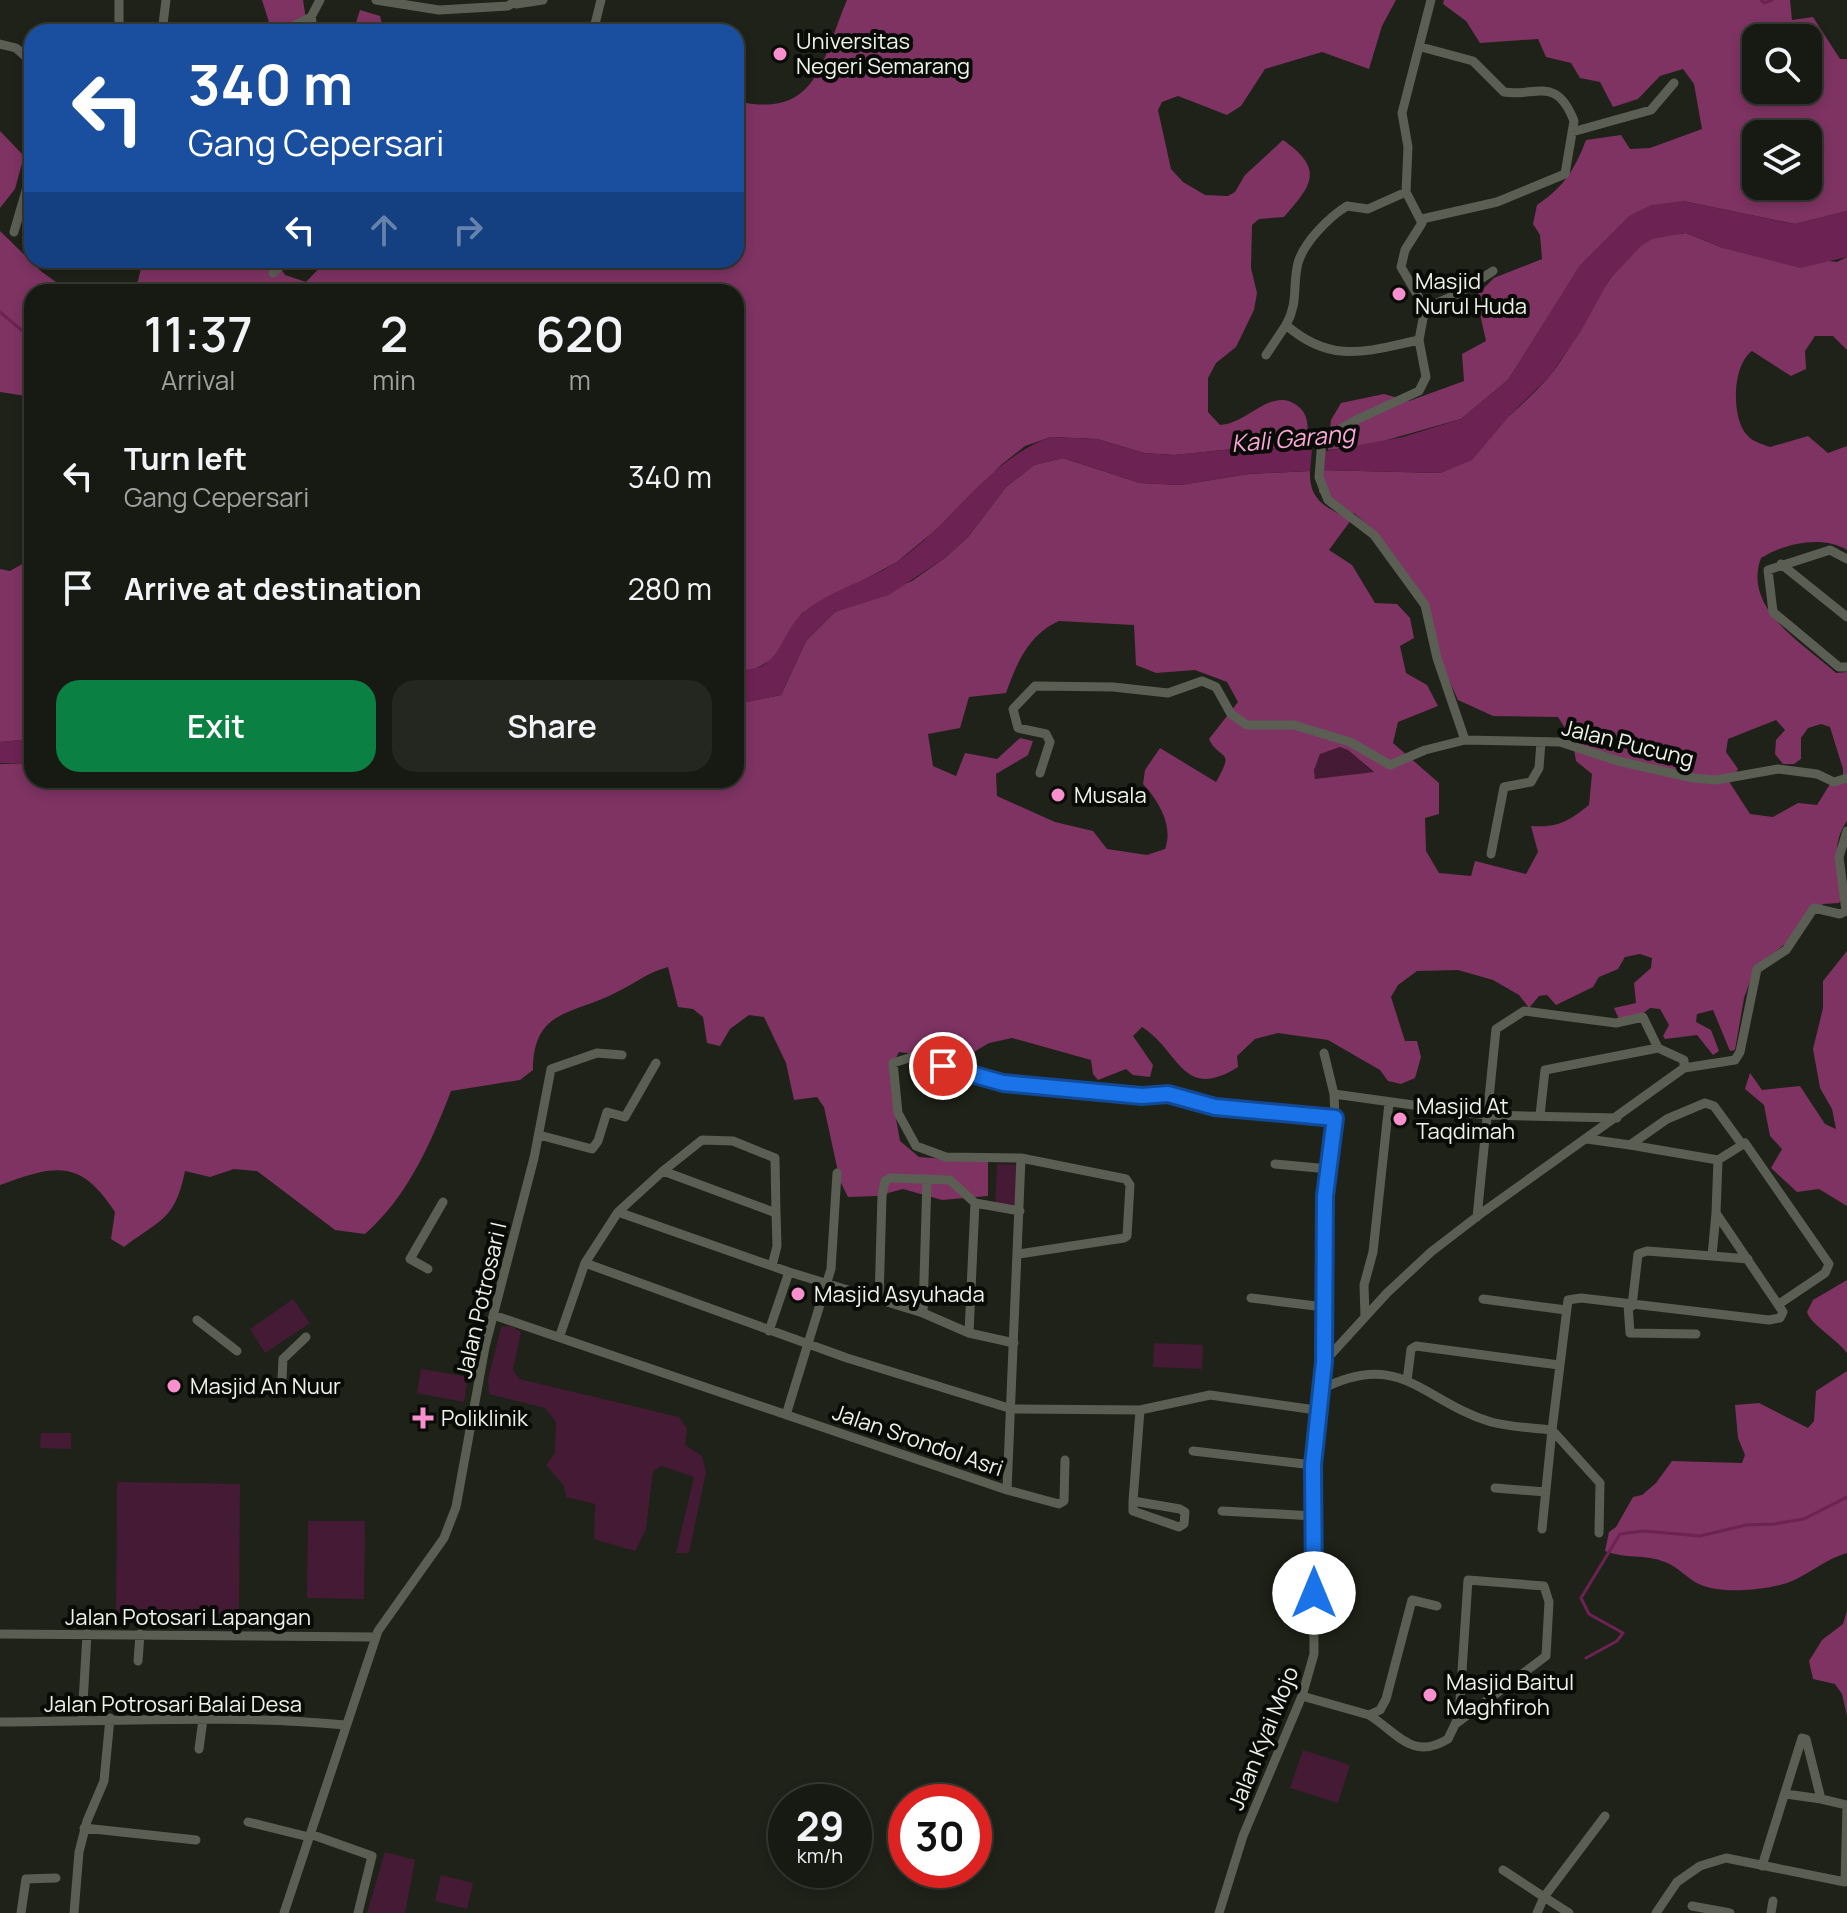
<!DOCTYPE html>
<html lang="en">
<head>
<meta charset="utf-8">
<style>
  body { margin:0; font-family:Manrope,sans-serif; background:#242720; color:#f1f3f6; height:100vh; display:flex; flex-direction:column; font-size:30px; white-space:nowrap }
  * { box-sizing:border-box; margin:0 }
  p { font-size:26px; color:#9ea19f }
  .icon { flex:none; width:44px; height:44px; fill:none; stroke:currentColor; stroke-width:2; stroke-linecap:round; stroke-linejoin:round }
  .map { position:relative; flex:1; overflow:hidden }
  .sheet { position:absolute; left:24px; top:284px; width:720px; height:504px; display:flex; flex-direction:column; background:#171a12; border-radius:24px; box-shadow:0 4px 12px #0003,0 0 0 2px #363832 }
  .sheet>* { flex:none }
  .top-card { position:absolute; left:24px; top:24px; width:720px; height:244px; border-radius:24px; box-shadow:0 4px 12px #0003,0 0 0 2px #363832; background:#1a4fa0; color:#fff; overflow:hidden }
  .tools { position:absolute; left:1742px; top:24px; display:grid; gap:16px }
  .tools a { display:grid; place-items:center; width:80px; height:80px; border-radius:16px; background:#171a12; box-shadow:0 4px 12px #0003,0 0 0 2px #363832; font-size:40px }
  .speed { position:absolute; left:768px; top:1784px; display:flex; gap:16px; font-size:40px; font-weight:700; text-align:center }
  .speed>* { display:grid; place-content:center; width:104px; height:104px; border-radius:50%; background:#171a12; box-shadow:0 4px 12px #0003,0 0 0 2px #363832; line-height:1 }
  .speed small { font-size:20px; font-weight:400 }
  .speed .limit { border:12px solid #d22; background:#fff; color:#111 }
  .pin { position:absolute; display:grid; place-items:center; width:68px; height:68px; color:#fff; margin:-34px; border:4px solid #fff; border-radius:50%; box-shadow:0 2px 8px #0007 }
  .me { position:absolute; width:88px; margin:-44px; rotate:0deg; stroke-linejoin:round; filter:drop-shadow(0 0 6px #0008) }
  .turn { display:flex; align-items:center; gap:28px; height:168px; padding:0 32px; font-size:36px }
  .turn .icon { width:104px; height:104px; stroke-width:2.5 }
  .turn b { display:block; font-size:56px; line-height:68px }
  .lanes { display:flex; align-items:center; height:76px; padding:0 32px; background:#0003; justify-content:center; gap:40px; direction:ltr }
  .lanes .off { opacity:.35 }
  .eta { display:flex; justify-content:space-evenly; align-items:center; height:136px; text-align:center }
  .eta b { font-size:48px; font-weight:600; line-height:56px }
  .cta { display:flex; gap:16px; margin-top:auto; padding:16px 32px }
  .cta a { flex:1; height:92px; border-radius:24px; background:#0b8043; color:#fff; font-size:32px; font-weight:600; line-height:92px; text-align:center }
  .cta a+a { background:#242720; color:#f1f3f6 }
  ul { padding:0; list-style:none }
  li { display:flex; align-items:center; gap:24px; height:112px; padding:0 32px }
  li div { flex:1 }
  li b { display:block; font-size:30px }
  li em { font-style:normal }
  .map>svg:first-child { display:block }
</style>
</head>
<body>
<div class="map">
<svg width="1847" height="1913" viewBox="0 0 1847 1913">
  <rect width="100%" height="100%" fill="#1f2218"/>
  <!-- green -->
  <path fill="#451a35" d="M1340 747 1348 750 1374 773 1315 779 1314 770 1320 754Z
    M997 1164 1018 1165 1017 1207 995 1206Z
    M293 1299 310 1323 265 1353 250 1329Z
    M511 1326 521 1332 513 1370 519 1379 679 1417 687 1429 685 1445 702 1456 706 1472 689 1553H676L694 1477 662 1466 653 1471 646 1529 635 1551 594 1539 595 1504 566 1497 564 1486 546 1465 555 1453 556 1422 545 1408 489 1394 488 1380 501 1327Z
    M1154 1343 1203 1345 1202 1369 1153 1367Z
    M421 1369 468 1377 464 1402 417 1393Z
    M41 1433H71V1449L40 1448Z
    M117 1482 240 1484 239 1614 116 1613Z
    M308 1521H365L364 1599 307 1598Z
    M1303 1750 1350 1765 1338 1803 1290 1788Z
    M385 1852 415 1860 405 1913H367Z
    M441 1875 473 1883 467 1909 435 1901Z"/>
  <!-- forest -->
  <path fill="#7e3362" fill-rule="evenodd" d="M262 0H303L308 32H272Z
    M847 0H1396L1382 26 1369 69 1322 52 1265 69 1241 106 1227 115 1178 96 1162 102 1158 110 1171 169 1183 182 1205 195 1228 196 1235 192 1245 175 1283 140C1324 169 1313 184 1284 217L1259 219 1252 225 1251 268 1257 293 1254 310 1236 347 1216 363 1208 378V412L1220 425C1249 424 1273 383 1300 408 1311 418 1308 437 1304 450L1253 447 1174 455 1144 453 1097 439 1051 437 1025 446 1001 465 955 514 897 562 802 613 773 659 751 671 736 669V292H126L138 281 143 260H276L285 275 306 282 327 260H736V101C818 120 821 61 847 0Z
    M1444 0H1790L1792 20 1813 17 1840 59H1847V211L1795 224 1683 201 1561 296 1508 380 1461 419 1369 445 1328 450 1331 420 1341 403 1384 394 1409 401 1464 381 1462 354 1486 341 1476 296 1494 278 1542 259 1540 235 1533 224 1537 205C1564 187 1575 169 1586 140L1621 135 1630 149 1650 148 1702 129 1694 84 1683 69 1660 76 1638 99 1613 107 1600 82 1580 78 1571 63 1546 57 1538 39 1480 43 1466 21 1443 4ZM1756 38H1808V90H1756ZM1756 134H1808V186H1756Z
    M360 10 380 16 384 32H353Z
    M0 131 24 156 15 189 0 208Z
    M0 231 42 272 70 292H32V397L0 392Z
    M1686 233 1723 248 1837 262 1847 257V350L1833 336H1815L1805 351 1806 369 1791 376 1752 351C1732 365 1731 418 1747 435 1753 442 1762 444 1770 447L1808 436 1828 453 1847 446V550C1823 535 1785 543 1761 558 1742 609 1804 644 1836 673L1847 672V821C1830 845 1838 871 1842 898L1839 903 1823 904 1785 944 1755 968 1744 998 1735 1050 1730 1051 1713 1010 1697 1014 1696 1022 1711 1030 1719 1051 1713 1055 1697 1035 1665 1039 1663 1036 1669 1025 1660 1009 1650 1008 1642 1014 1619 1019 1614 1008 1636 1003 1634 983 1651 968 1652 958 1640 954 1625 957 1618 969 1599 977 1593 987 1556 1005 1547 995 1539 996 1529 1008 1519 995 1493 980 1458 970 1417 971 1398 985 1391 997 1405 1041H1417L1421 1057 1415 1078 1401 1084 1388 1081 1380 1070 1328 1040 1278 1033 1255 1039 1237 1056 1238 1067C1182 1102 1180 1051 1142 1027L1133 1036 1153 1065 1150 1077 1133 1075 1126 1069 1098 1080 1093 1074 1091 1060 1012 1038 989 1043 961 1060 899 1052C884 1078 896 1113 900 1141L919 1157 988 1162V1196L942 1200 903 1189 877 1196 848 1197 840 1181 824 1107 817 1097 794 1100 786 1063 764 1017 749 1015 730 1029 720 1046 707 1043 703 1017 693 1009 678 1007 668 967C648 972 636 983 617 992 574 1015 533 1008 533 1070L520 1080 451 1091C431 1143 408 1196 365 1234L335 1230 257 1171 234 1169 210 1177 185 1171C175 1220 161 1219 124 1247L111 1239 115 1212C80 1158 55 1165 0 1185V764L32 763V780H736V704L781 695 806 641 835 612 912 581 946 557 968 537 1006 487 1034 465 1063 458 1140 483 1180 485 1249 474 1310 471C1309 501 1326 507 1351 520L1329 550 1352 565 1375 603 1397 604 1410 618 1414 638 1400 646 1406 673 1427 685 1438 706 1398 722 1393 743 1439 783V814L1425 818 1426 851 1439 873 1471 876 1475 861 1526 874 1538 852 1531 826C1558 828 1569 821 1589 805L1592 774 1576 761 1572 739 1558 717 1493 716 1458 700 1439 658 1429 605 1379 535 1355 514 1327 501 1319 492 1321 470 1441 473C1477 443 1515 414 1547 379 1580 342 1607 261 1649 240 1660 235 1674 235 1686 233ZM1059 621 1134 625 1136 665 1156 673 1195 670 1227 682 1238 702 1209 739C1220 762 1236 747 1216 782L1160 748 1145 770 1143 784C1158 800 1174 826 1165 849L1147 855 1107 849 1093 831 1055 822 997 796 996 774 1028 755 1033 741 1020 738 997 759 965 753 956 776 933 766 928 734 960 728 969 697 1006 693C1017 663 1028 635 1059 621ZM1776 720 1785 730 1776 740 1775 754 1783 764H1794L1801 759V738L1808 728 1821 724 1830 727 1843 769V783L1830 784 1817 805 1798 803 1773 817 1750 814 1730 783 1738 769 1726 752 1728 739ZM1340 747 1348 750 1374 772 1315 779 1314 770 1320 754Z
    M24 563 32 565V739L0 742V569L10 571Z
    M1847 951V1206L1819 1189 1797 1192 1771 1168 1782 1149 1770 1136 1764 1105 1745 1089 1750 1073 1762 1090 1800 1086 1825 1124 1836 1129 1832 1109 1820 1088 1813 1049 1823 1008V981Z
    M1847 1280V1353C1837 1339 1811 1325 1807 1312L1813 1300Z
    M1847 1371V1553C1825 1559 1809 1575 1787 1583 1765 1590 1722 1594 1701 1585 1688 1580 1679 1567 1665 1562 1645 1554 1625 1559 1605 1551L1609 1532 1616 1527 1633 1497 1642 1495 1656 1483 1672 1461 1742 1463 1745 1455 1738 1438 1735 1405 1759 1403 1808 1428 1814 1421 1816 1391Z
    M1847 1611V1716L1842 1694 1835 1684 1813 1679 1809 1661 1822 1640 1843 1624Z"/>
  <!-- water -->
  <path fill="#6c2252" d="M1683 201 1794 224 1847 211V257L1800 268 1723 248 1686 233 1652 239 1641 246 1609 280 1581 331 1549 377 1511 414 1472 460 1441 473 1321 470V452L1403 437 1461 419 1508 380 1580 265 1629 216 1651 205Z
    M1051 437 1097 439 1144 453 1174 455 1253 447 1312 450 1310 471 1249 474 1180 485 1140 483 1063 458 1034 465 1006 487 968 537 946 557 889 595 835 612 806 641 781 695 736 704V669C782 675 778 633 805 611 834 588 872 580 901 559 953 522 990 458 1051 437Z
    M32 739V763H0V742Z"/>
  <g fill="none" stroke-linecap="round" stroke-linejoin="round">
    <!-- stream -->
    <path stroke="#6c2252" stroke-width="3" d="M1761 0 1764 3 1772 0
      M0 312 32 339
      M1586 1658 1617 1641 1623 1633 1589 1614 1581 1598 1620 1534 1643 1531 1700 1536 1746 1525 1774 1524 1804 1519 1847 1497"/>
    <!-- minor -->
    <path stroke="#5b5f53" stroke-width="9" d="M376 0 439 10 508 6 517 0
      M1431 0 1402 113 1408 147 1406 192 1422 223 1405 250 1401 267 1425 308 1419 340 1426 377 1419 391 1358 419 1322 440 1319 477 1328 500 1374 535 1425 605 1437 658 1465 740
      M516 4 543 0
      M311 17 314 32
      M119 32V0
      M162 32 166 0
      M282 32 311 17 320 0
      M593 32 601 0
      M0 44 16 48 32 62
      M1421 47 1473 61 1504 92C1536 97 1556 75 1574 121L1565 174 1497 202 1422 219
      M1572 132 1651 110 1674 83
      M1406 192 1368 209 1347 206C1329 217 1304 242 1298 263 1292 287 1299 301 1286 325 1332 365 1367 351 1419 340
      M14 232 32 170
      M273 273 286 260
      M1425 308 1458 294 1493 271
      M1266 355 1286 325
      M1847 559 1830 550 1768 570 1773 612 1839 667H1847
      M1781 564 1847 617
      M1040 773 1050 742 1046 734 1018 728 1013 709 1035 686 1113 687 1168 693 1202 681 1216 687 1231 714 1247 725H1294L1350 742 1390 765 1425 750 1465 740 1560 742 1618 761 1693 778 1716 780 1778 769 1817 774 1834 782 1847 778
      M1491 854 1504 787 1531 782 1539 768 1541 742
      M1334 1094 1485 1115 1617 1118
      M1540 1115 1545 1070 1658 1048
      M539 1135 592 1149 598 1141 607 1112 625 1117 656 1063
      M1587 1139 1630 1145 1667 1119 1705 1103 1714 1106 1741 1143
      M1630 1145 1718 1160
      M1275 1164 1329 1169
      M663 1171 702 1140 733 1141 775 1158 776 1213
      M618 1212 663 1171 776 1213 777 1246 772 1266
      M1716 1213 1718 1160 1745 1143 1829 1264 1825 1273 1779 1304
      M1477 1217 1496 1029 1524 1011 1616 1023 1643 1017 1658 1048 1684 1060V1068
      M1019 1254 1124 1238 1127 1236 1130 1185 1126 1179 1021 1158 946 1157 916 1146 898 1113 893 1063 912 1057 1003 1083 1142 1096 1168 1094 1215 1107 1335 1118
      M1712 1256 1748 1259
      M585 1263 618 1212 789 1272
      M428 1269 410 1259 443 1202
      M1251 1298 1324 1307
      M1483 1299 1566 1310
      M879 1300 882 1196 885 1181 890 1178 950 1180 975 1203 1020 1211
      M1628 1305 1630 1333 1696 1334
      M923 1313 927 1179
      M496 1316 1007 1490 1059 1504 1064 1501 1065 1460
      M1365 1316 1364 1285 1373 1252 1389 1103
      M197 1320 237 1351
      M769 1331 789 1272 923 1313 969 1333 1014 1343
      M969 1333 975 1203
      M560 1335 585 1263 847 1358 1012 1409 1140 1410 1210 1395 1316 1410
      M1324 1362 1387 1293 1431 1252 1483 1212 1684 1068 1735 1060 1740 1052 1757 969 1786 950 1814 908 1840 914 1846 911 1839 857 1847 831
      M282 1378 283 1359 306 1337
      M1407 1381 1411 1349 1416 1346 1559 1365
      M1320 1390C1401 1348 1422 1401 1491 1422 1510 1427 1532 1428 1552 1430L1568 1300 1581 1298 1769 1320 1780 1318 1783 1312 1716 1213 1712 1256 1647 1251 1638 1254 1632 1306
      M786 1415 831 1269 837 1173
      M1552 1430 1600 1483 1599 1533
      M1193 1451 1313 1465
      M1495 1488 1546 1492
      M1007 1490 1021 1158
      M1133 1501 1180 1509 1185 1512 1184 1524 1179 1527 1133 1511V1501L1140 1410
      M1222 1511 1314 1516
      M1542 1529 1552 1430
      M0 1634 376 1637
      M138 1661 140 1634
      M1302 1696 1369 1715 1380 1710 1386 1699 1412 1600 1437 1606
      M1369 1715C1398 1733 1412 1761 1448 1739L1459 1716 1468 1580 1544 1586 1549 1602 1546 1656 1457 1723
      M82 1720 87 1634
      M0 1722C115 1722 230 1714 345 1725
      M199 1749 203 1719
      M1786 1794 1821 1799
      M248 1822 309 1837
      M84 1828 196 1840
      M310 1834 372 1856 358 1913
      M1762 1866 1802 1738 1806 1739 1821 1799 1847 1805
      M1503 1870 1544 1897 1537 1913
      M1692 1906 1730 1913
      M21 1913 26 1879 56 1878
      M74 1913 79 1852 87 1821 104 1781 110 1718
      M284 1913 378 1631 444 1538 456 1507 485 1347 534 1158 551 1069 597 1053 622 1055
      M1219 1913 1243 1836 1302 1696 1314 1654 1313 1465 1324 1362 1325 1196 1335 1118 1334 1094 1324 1053
      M1569 1913 1544 1897 1605 1816
      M1656 1913 1677 1882 1700 1866 1726 1858 1845 1882 1847 1806
      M1771 1913 1773 1901"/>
  </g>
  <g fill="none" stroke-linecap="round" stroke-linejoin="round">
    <defs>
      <path id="route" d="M943 1066 1003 1083 1142 1096 1168 1094 1215 1107 1335 1118 1325 1196 1324 1362 1313 1465 1314 1593"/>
    </defs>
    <!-- route casing -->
    <use href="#route" stroke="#114b97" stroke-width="20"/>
    <!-- route -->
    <use href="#route" stroke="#1a73e8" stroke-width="14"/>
  </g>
  <!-- markers -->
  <g fill="#f790cd" stroke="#090b07" stroke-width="3">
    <circle cx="780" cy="54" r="8"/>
    <circle cx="1399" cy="294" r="8"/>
    <circle cx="1058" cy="795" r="8"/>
    <circle cx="1400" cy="1119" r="8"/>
    <circle cx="798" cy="1294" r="8"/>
    <circle cx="174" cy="1386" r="8"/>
    <path d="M419 1406h8v8h8v8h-8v8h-8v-8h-8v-8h8z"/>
    <circle cx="1430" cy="1695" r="8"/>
  </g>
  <g text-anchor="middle" stroke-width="8" stroke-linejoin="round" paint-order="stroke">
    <!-- poi labels -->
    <g font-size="22" fill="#eff2eb" stroke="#090b07" text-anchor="start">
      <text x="796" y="49">Universitas<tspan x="796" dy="25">Negeri Semarang</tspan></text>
      <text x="1415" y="289">Masjid<tspan x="1415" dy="25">Nurul Huda</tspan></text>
      <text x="1074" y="803">Musala</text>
      <text x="1416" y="1114">Masjid At<tspan x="1416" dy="25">Taqdimah</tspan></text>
      <text x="814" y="1302">Masjid Asyuhada</text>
      <text x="190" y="1394">Masjid An Nuur</text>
      <text x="441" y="1426">Poliklinik</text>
      <text x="1446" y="1690">Masjid Baitul<tspan x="1446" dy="25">Maghfiroh</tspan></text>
    </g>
    <!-- street labels -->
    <g font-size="22" fill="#eff2eb" stroke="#090b07">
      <text transform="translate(1628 743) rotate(14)" y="8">Jalan Pucung</text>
      <text transform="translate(481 1300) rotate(-77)" y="8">Jalan Potrosari I</text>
      <text transform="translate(918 1440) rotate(19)" y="8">Jalan Srondol Asri</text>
      <text x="188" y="1625">Jalan Potosari Lapangan</text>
      <text x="173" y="1712">Jalan Potrosari Balai Desa</text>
      <text transform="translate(1263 1738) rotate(-68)" y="8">Jalan Kyai Mojo</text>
    </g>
    <!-- water labels -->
    <g font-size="24" font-style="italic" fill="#fca6d8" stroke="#090b07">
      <text transform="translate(1293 439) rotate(-5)" y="8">Kali Garang</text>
    </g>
  </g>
</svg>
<div class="tools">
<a><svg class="icon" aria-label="search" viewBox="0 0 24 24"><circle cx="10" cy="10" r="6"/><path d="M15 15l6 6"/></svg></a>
<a><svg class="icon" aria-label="layers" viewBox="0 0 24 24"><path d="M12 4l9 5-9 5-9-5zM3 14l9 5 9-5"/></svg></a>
</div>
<div class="speed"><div>29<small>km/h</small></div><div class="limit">30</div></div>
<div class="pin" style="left:943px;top:1066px;background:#d93025"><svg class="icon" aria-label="arrive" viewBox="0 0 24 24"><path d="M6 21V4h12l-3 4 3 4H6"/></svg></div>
<svg class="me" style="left:1314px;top:1593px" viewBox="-20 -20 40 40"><circle r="19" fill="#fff"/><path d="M0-13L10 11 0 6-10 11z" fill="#1a73e8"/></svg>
<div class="top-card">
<div class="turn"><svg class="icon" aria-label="left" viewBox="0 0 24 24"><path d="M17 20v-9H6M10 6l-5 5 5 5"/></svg><div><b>340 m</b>Gang Cepersari</div></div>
<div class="lanes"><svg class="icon" aria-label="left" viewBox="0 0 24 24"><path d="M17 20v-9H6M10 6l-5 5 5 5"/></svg><svg class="icon off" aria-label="ahead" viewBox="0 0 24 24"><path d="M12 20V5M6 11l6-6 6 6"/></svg><svg class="icon off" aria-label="right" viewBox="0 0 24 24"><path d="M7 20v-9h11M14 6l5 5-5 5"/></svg></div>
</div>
<section class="sheet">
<div class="eta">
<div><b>11:37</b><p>Arrival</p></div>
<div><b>2</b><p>min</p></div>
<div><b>620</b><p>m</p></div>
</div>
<ul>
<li><svg class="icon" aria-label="left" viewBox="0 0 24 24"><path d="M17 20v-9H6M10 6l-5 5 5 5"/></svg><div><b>Turn left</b><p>Gang Cepersari</p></div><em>340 m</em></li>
<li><svg class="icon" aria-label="arrive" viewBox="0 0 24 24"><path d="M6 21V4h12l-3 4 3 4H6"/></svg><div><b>Arrive at destination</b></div><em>280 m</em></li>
</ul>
<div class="cta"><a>Exit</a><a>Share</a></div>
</section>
</div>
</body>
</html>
